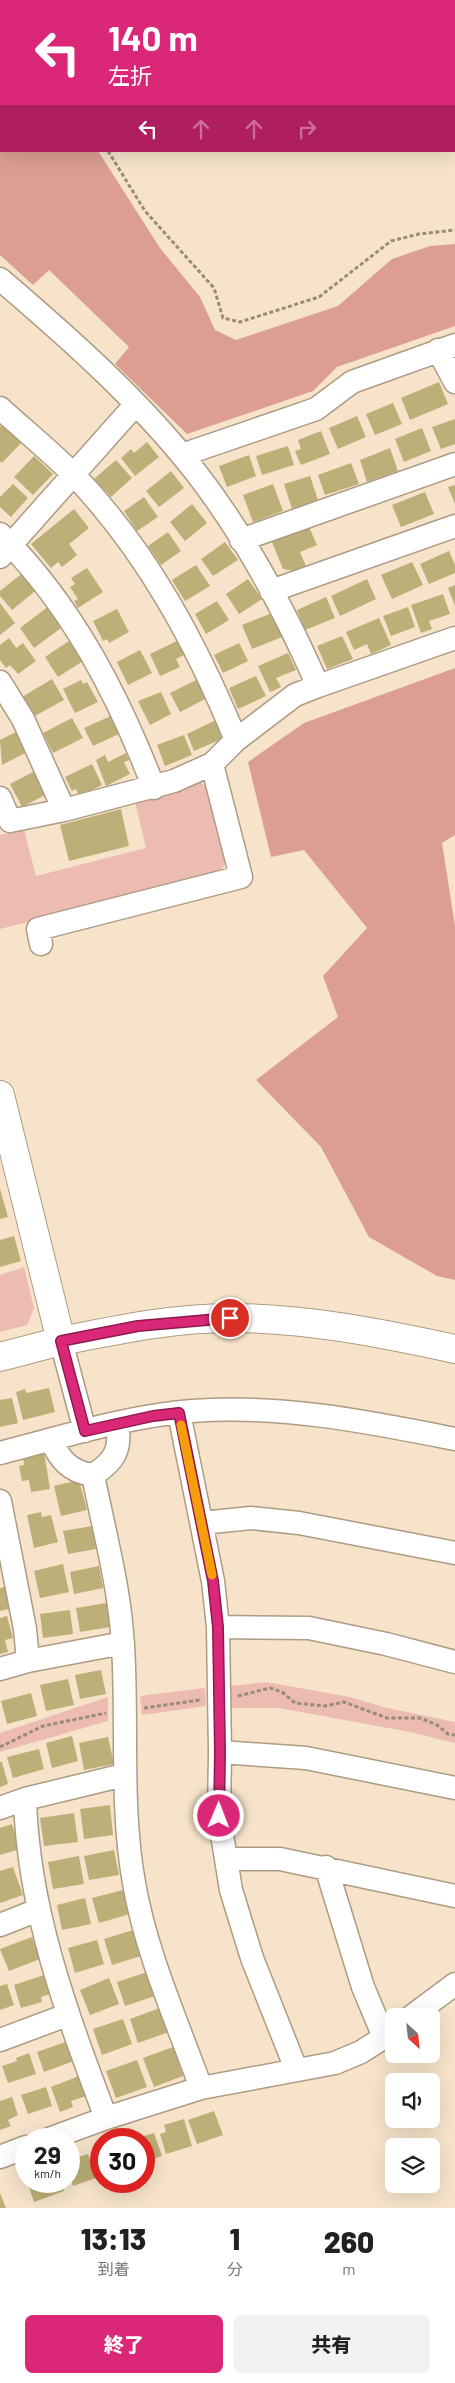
<!DOCTYPE html>
<html lang="ja">
<head>
<meta charset="utf-8">
<style>
  body { margin:0; font-family:Barlow,"Noto Sans JP",sans-serif; background:#f2f2f2; color:#202124; height:100vh; display:flex; flex-direction:column; font-size:19px; white-space:nowrap }
  * { box-sizing:border-box; margin:0 }
  p { font-size:16px; color:#757577 }
  .icon { flex:none; width:28px; height:28px; fill:none; stroke:currentColor; stroke-width:2; stroke-linecap:round; stroke-linejoin:round }
  .map { position:relative; height:2208px; overflow:hidden }
  .panel { display:flex; flex-direction:column; background:#fff; flex:1 }
  .panel>* { flex:none }
  .guide { position:absolute; left:0px; top:0px; width:455px; height:152px; box-shadow:0 5px 20px #0002; background:#db2777; color:#fff; overflow:hidden }
  .needle { width:32px; rotate:153deg }
  .tools { position:absolute; left:385px; top:2008px; display:grid; gap:10px }
  .tools a { display:grid; place-items:center; width:55px; height:55px; border-radius:8px; background:#fff; box-shadow:0 5px 20px #0002; font-size:25px }
  .speed { position:absolute; left:15px; top:2128px; display:flex; gap:10px; font-size:25px; font-weight:700; text-align:center }
  .speed>* { display:grid; place-content:center; width:65px; height:65px; border-radius:50%; background:#fff; box-shadow:0 5px 20px #0002; line-height:1 }
  .speed small { font-size:12px; font-weight:400 }
  .speed .limit { border:8px solid #d22; background:#fff; color:#111 }
  .pin { position:absolute; display:grid; place-items:center; width:42px; height:42px; color:#fff; margin:-21px; border:2px solid #fff; border-radius:50%; box-shadow:0 1px 5px #0007 }
  .me { position:absolute; width:55px; margin:-28px; rotate:1deg; stroke-linejoin:round; filter:drop-shadow(0 0 4px #0008) }
  .turn { display:flex; align-items:center; gap:18px; height:105px; padding:0 25px; font-size:22px }
  .turn .icon { width:65px; height:65px; stroke-width:2.5 }
  .turn b { display:block; font-size:35px; line-height:42px }
  .lanes { display:flex; align-items:center; height:48px; padding:0 25px; background:#0003; justify-content:center; gap:25px; direction:ltr }
  .lanes .off { opacity:.35 }
  .eta { display:flex; justify-content:space-evenly; align-items:center; height:85px; text-align:center }
  .eta b { font-size:30px; font-weight:800; line-height:35px }
  .cta { display:flex; gap:10px; margin-top:auto; padding:10px 25px }
  .cta a { flex:1; height:58px; border-radius:8px; background:#db2777; color:#fff; font-size:20px; font-weight:800; line-height:58px; text-align:center }
  .cta a+a { background:#f2f2f2; color:#202124 }
  .map>svg:first-child { display:block }
</style>
</head>
<body>
<div class="map">
<svg width="455" height="2208" viewBox="0 0 455 2208">
  <rect width="100%" height="100%" fill="#f6e3ca"/>
  <!-- green -->
  <path fill="#ecbbb1" d="M199 781 209 789 227 862 217 874 0 929V835L24 830 36 876 146 848 135 802Z
    M24 1267 34 1308 27 1325 0 1332V1275Z
    M266 1682 350 1697 387 1708 455 1722V1743L410 1732 279 1708H224L222 1687Z
    M205 1688 206 1706 142 1715 140 1696Z
    M108 1697V1721L0 1752V1733Z"/>
  <!-- forest -->
  <path fill="#dc9e92" d="M0 130 1 151H98L160 248 200 297 215 330 236 340 338 306 392 259 430 246 455 244V326L337 367 313 391 187 434 115 364 129 347 49 270 33 285 0 255Z
    M455 668V835L442 843 455 926V1280L437 1276 369 1237 321 1147 256 1080 338 1017 323 976 367 928 304 850 271 857 248 762 304 723Z"/>
  <!-- building -->
  <path fill="#bcaf77" d="M439 382 448 404 410 420 401 398Z
    M393 403 402 424 375 435 366 414Z
    M357 416 366 437 338 449 329 428Z
    M455 419V444L441 449 432 427Z
    M2 424 22 442 2 463 0 461V427Z
    M422 428 431 451 404 462 395 439Z
    M321 431 330 454 301 465 295 451 301 449 298 440Z
    M147 442 159 457 135 476 121 458 131 449 134 453Z
    M288 446 294 465 262 475 256 456Z
    M390 448 398 471 367 482 360 460Z
    M249 455 256 476 227 487 219 466Z
    M34 456 53 474 33 495 14 477Z
    M116 460 132 478 111 497 94 479Z
    M351 463 359 484 325 495 318 475Z
    M171 471 184 488 159 507 146 491Z
    M310 476 318 500 292 509 284 484Z
    M13 484 28 498 11 517 0 507V497Z
    M273 484 283 511 253 522 243 495Z
    M455 485V504L448 487Z
    M425 492 434 514 401 527 392 505Z
    M144 497 158 517 137 531 124 511Z
    M192 504 207 523 185 541 170 522Z
    M74 509 89 528 69 544 77 555 62 567 58 562 51 568 31 544Z
    M309 527 317 545 300 552 306 566 295 571 283 569 272 542Z
    M168 532 181 551 161 565 148 546Z
    M225 542 238 560 213 576 201 559Z
    M449 551 455 565V573L429 584 420 564Z
    M412 562 423 585 392 599 381 575Z
    M196 565 210 586 185 601 172 580Z
    M87 568 103 592 78 608 74 601 78 599 70 587 75 584 71 578Z
    M25 571 39 588 12 610 0 596V591Z
    M248 579 262 599 239 614 226 594Z
    M367 579 376 599 340 616 331 596Z
    M455 585V606L448 588Z
    M443 594 450 614 429 621 432 629 421 633 411 605Z
    M326 597 335 618 305 630 297 610Z
    M217 601 229 620 206 634 195 614Z
    M0 603 15 623 0 635Z
    M49 606 64 626 34 648 20 628Z
    M408 607 415 627 391 636 383 616Z
    M117 609 129 632 109 643 107 639 103 641 93 621Z
    M272 613 282 637 252 649 242 625Z
    M379 618 391 645 371 654 367 644 354 650 346 632Z
    M342 636 353 659 327 669 317 646Z
    M9 638 16 648 23 643 36 661 18 674 10 665 6 668 0 660V645Z
    M179 640 186 654 176 659 180 667 160 676 150 654Z
    M69 641 83 661 58 677 45 657Z
    M239 643 248 661 223 673 214 655Z
    M140 650 152 673 128 685 117 662Z
    M288 653 296 670 276 678 281 687 270 692 258 666Z
    M256 676 266 696 238 709 229 688Z
    M52 679 64 700 33 717 22 697Z
    M198 679 207 698 180 712 170 693Z
    M81 680 83 684 87 682 98 702 75 713 63 689Z
    M161 692 171 714 150 725 138 701Z
    M113 715 121 733 93 746 84 728Z
    M72 718 83 738 53 753 43 733Z
    M216 720 224 738 194 751 187 734Z
    M16 732 27 752 2 765 0 740Z
    M184 735 192 755 165 766 157 745Z
    M126 753 129 760 124 762 130 774 106 786 96 760 105 755 108 762Z
    M92 764 102 785 79 796 76 789 72 791 65 777Z
    M35 771 47 794 22 807 10 784Z
    M121 809 129 846 69 861 60 825Z
    M0 1189 8 1217 0 1219Z
    M14 1236 21 1261 0 1267V1240Z
    M49 1388 55 1412 23 1420 16 1392 25 1389 26 1393Z
    M12 1398 18 1423 0 1427V1400Z
    M44 1452 50 1489 31 1492 29 1480 22 1481 19 1466 24 1465 23 1455Z
    M79 1480 87 1510 61 1516 54 1486Z
    M41 1512 42 1517 51 1515 58 1542 34 1548 27 1515Z
    M92 1526 96 1549 68 1554 63 1531Z
    M63 1564 69 1592 40 1598 34 1571Z
    M99 1566 103 1588 74 1594 70 1572Z
    M8 1586 13 1608 0 1611V1588Z
    M107 1603 110 1627 80 1632 76 1608Z
    M70 1610 73 1634 43 1638 40 1614Z
    M7 1616 13 1638 5 1640 8 1652 0 1654V1618Z
    M101 1670 106 1694 80 1699 75 1675Z
    M68 1679 74 1705 46 1711 40 1685Z
    M31 1693 37 1716 7 1724 1 1701Z
    M72 1736 78 1761 52 1768 46 1743Z
    M108 1737 114 1764 84 1770 79 1743Z
    M39 1749 44 1769 13 1778 7 1757Z
    M0 1762H2L8 1784 0 1787Z
    M110 1805 113 1835 84 1839 80 1809Z
    M74 1813 78 1842 44 1846 40 1818Z
    M12 1824 20 1849 0 1855V1828Z
    M114 1850 119 1875 89 1880 84 1856Z
    M79 1856 84 1884 53 1889 48 1862Z
    M13 1867 23 1895 0 1903V1871Z
    M123 1890 130 1914 99 1923 92 1898Z
    M85 1898 91 1924 62 1930 57 1905Z
    M133 1930 141 1956 112 1965 104 1939Z
    M32 1937 40 1959 9 1971 0 1949Z
    M97 1940 104 1964 75 1973 68 1948Z
    M147 1972 155 1996 125 2006 117 1982Z
    M44 1975 50 1994 41 1997 42 2002 21 2008 14 1985Z
    M109 1978 119 2004 90 2015 80 1990Z
    M7 1984 14 2005 0 2010V1986Z
    M160 2008 169 2032 138 2043 130 2019Z
    M123 2019 132 2044 102 2055 93 2029Z
    M68 2041 74 2061 44 2072 37 2052Z
    M173 2047 183 2076 154 2087 143 2058Z
    M29 2053 36 2074 8 2083 2 2066 17 2061 16 2058Z
    M137 2060 147 2087 116 2098 106 2071Z
    M79 2076 86 2096 71 2101 73 2107 60 2112 51 2087Z
    M46 2087 52 2106 28 2114 21 2095Z
    M12 2097 18 2115 8 2120 11 2126 0 2130V2101Z
    M214 2111 223 2135 197 2144 188 2120Z
    M184 2119 192 2146 166 2154 160 2134 166 2132 164 2125Z
    M154 2133 162 2156 144 2162V2139L137 2138Z
    M101 2150V2167L96 2152Z
    M88 2154 96 2178 73 2186 69 2173V2160Z
    M27 2181H61L64 2191 34 2202Z
    M0 2193 6 2208H0Z"/>
  <g fill="none" stroke-linecap="round" stroke-linejoin="round">
    <defs>
      <path id="minor" d="M0 279C68 337 138 399 194 470 245 535 285 611 318 686L295 695 236 740 212 764 174 781 64 810 10 821 0 798
        M438 350 455 382
        M0 408C24 430 50 451 73 474 147 551 196 643 236 740
        M182 455 316 409 352 382 455 345
        M0 534C72 605 118 695 154 788
        M241 540 455 464
        M0 557 136 404
        M271 591 455 526
        M0 682 23 719 64 810
        M318 686 455 638
        M41 944 38 929 241 877 212 764
        M61 1341 85 1431
        M179 1413 213 1581 218 1627 220 1752 219 1816 231 1890 252 1958 296 2069
        M51 1440C60 1460 70 1472 93 1475 114 1462 122 1449 117 1424
        M0 1453C63 1437 127 1416 192 1411 280 1404 369 1422 455 1439
        M93 1475C104 1531 120 1588 123 1646 128 1725 120 1805 134 1883 146 1953 177 2021 201 2088L106 2118C67 2014 28 1911 25 1799L124 1775
        M0 1501 25 1629 28 1661
        M202 1523 251 1518 299 1523 455 1553
        M218 1627 309 1628 386 1644 455 1662
        M0 1669 28 1661 123 1643
        M220 1752 306 1758 455 1788
        M0 1808 25 1799
        M227 1859H280L455 1896
        M326 1867 363 1987 384 2037
        M0 1925 38 1910
        M412 2016 455 1984
        M0 2040 67 2015
        M201 2088 335 2063 361 2052 394 2031
        M49 2139 106 2118
        M0 2157 26 2147"/>
      <path id="tertiary" d="M0 1095 61 1341 0 1357
        M61 1341C117 1330 173 1318 230 1318 306 1318 381 1333 455 1349"/>
    </defs>
    <!-- minor casing -->
    <use href="#minor" stroke="#ad9b84" stroke-width="25"/>
    <!-- tertiary casing -->
    <use href="#tertiary" stroke="#ad9b84" stroke-width="30"/>
    <!-- path -->
    <path stroke="#988b79" stroke-width="3" stroke-dasharray="4 2.5" stroke-linecap="butt" d="M399 0 428 1
      M454 2H455
      M0 117 1 118
      M108 151 145 211 214 288 223 318 240 322 319 297 391 241 419 234 455 230
      M238 1696 270 1688 282 1692 295 1703 325 1706 344 1702 387 1718H420L437 1725 448 1734 455 1735
      M144 1708 200 1700
      M0 1747 43 1726 106 1713"/>
    <!-- minor -->
    <use href="#minor" stroke="#fff" stroke-width="22"/>
    <!-- tertiary -->
    <use href="#tertiary" stroke="#fff" stroke-width="28"/>
  </g>
  <g fill="none" stroke-linecap="round" stroke-linejoin="round">
    <defs>
      <path id="route" d="M219 1816 220 1752 218 1627 213 1581 179 1413 153 1416 85 1431 61 1341 138 1326 230 1318"/>
    </defs>
    <!-- route casing -->
    <use href="#route" stroke="#8e194d" stroke-width="12"/>
    <!-- route -->
    <use href="#route" stroke="#db2777" stroke-width="9"/>
    <!-- slow -->
    <path stroke="#f59e0b" stroke-width="9" d="M181 1425 212 1575"/>
  </g>
</svg>
<div class="tools">
<a><svg class="needle" viewBox="-14 -14 28 28"><path d="M0-13l5 13h-10z" fill="#e53935"/><path d="M0 13l5-13h-10z" fill="#757577"/></svg></a>
<a><svg class="icon" aria-label="sound" viewBox="0 0 24 24"><path d="M4 9h4l5-4v14l-5-4H4zM17 9q2 3 0 6"/></svg></a>
<a><svg class="icon" aria-label="layers" viewBox="0 0 24 24"><path d="M12 4l9 5-9 5-9-5zM3 14l9 5 9-5"/></svg></a>
</div>
<div class="speed"><div>29<small>km/h</small></div><div class="limit">30</div></div>
<div class="pin" style="left:230px;top:1318px;background:#d93025"><svg class="icon" aria-label="arrive" viewBox="0 0 24 24"><path d="M6 21V4h12l-3 4 3 4H6"/></svg></div>
<svg class="me" style="left:219px;top:1816px" viewBox="-20 -20 40 40"><circle r="17" fill="#db2777" stroke="#fff" stroke-width="3"/><path d="M0-11L8 9 0 5-8 9z" fill="#fff"/></svg>
<div class="guide">
<div class="turn"><svg class="icon" aria-label="left" viewBox="0 0 24 24"><path d="M17 20v-9H6M10 6l-5 5 5 5"/></svg><div><b>140 m</b>左折</div></div>
<div class="lanes"><svg class="icon" aria-label="left" viewBox="0 0 24 24"><path d="M17 20v-9H6M10 6l-5 5 5 5"/></svg><svg class="icon off" aria-label="ahead" viewBox="0 0 24 24"><path d="M12 20V5M6 11l6-6 6 6"/></svg><svg class="icon off" aria-label="ahead" viewBox="0 0 24 24"><path d="M12 20V5M6 11l6-6 6 6"/></svg><svg class="icon off" aria-label="right" viewBox="0 0 24 24"><path d="M7 20v-9h11M14 6l5 5-5 5"/></svg></div>
</div>
</div>
<section class="panel">
<div class="eta">
<div><b>13:13</b><p>到着</p></div>
<div><b>1</b><p>分</p></div>
<div><b>260</b><p>m</p></div>
</div>
<div class="cta"><a>終了</a><a>共有</a></div>
</section>
</body>
</html>
